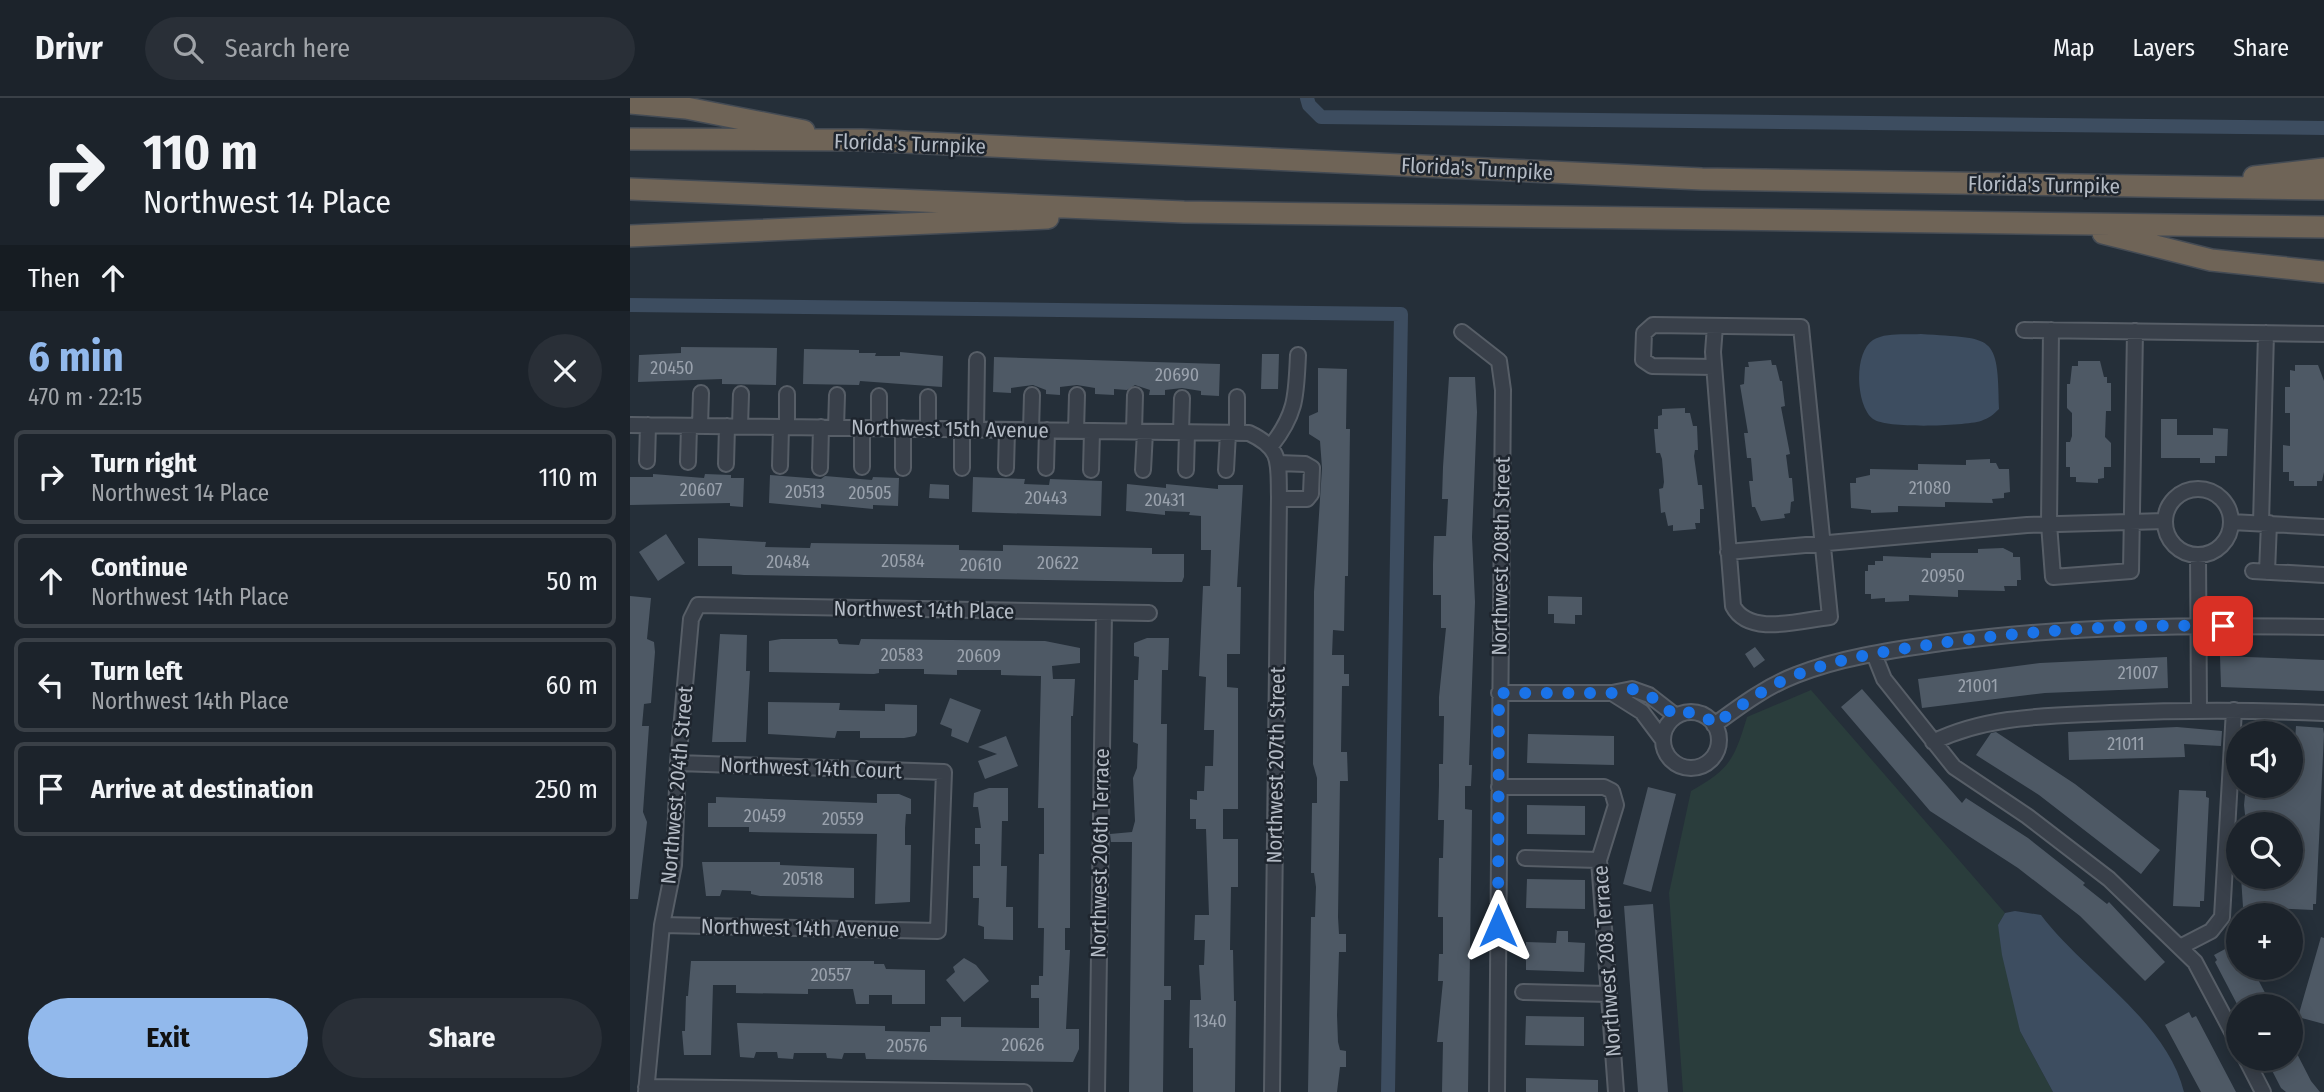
<!DOCTYPE html>
<html lang="en">
<head>
<meta charset="utf-8">
<style>
  body { margin:0; font-family:"Fira Sans Condensed",sans-serif; background:#292f37; color:#f1f3f6; height:100vh; display:flex; flex-direction:column; font-size:26px; white-space:nowrap }
  * { box-sizing:border-box; margin:0 }
  p { font-size:23px; color:#a0a4a9 }
  .icon { flex:none; width:38px; height:38px; fill:none; stroke:currentColor; stroke-width:2; stroke-linecap:round; stroke-linejoin:round }
  .map { position:relative; flex:1; overflow:hidden }
  .panel { display:flex; flex-direction:column; background:#1c232b; width:630px }
  .panel>* { flex:none }
  .top-card { background:#1c232b; color:#f1f3f6; overflow:hidden }
  .buttons { position:absolute; left:1596px; top:623px; display:grid; gap:14px }
  .buttons a { display:grid; place-items:center; width:77px; height:77px; border-radius:50%; background:#1c232b; box-shadow:0 4px 18px #0003,0 0 0 2px #3a4047; font-size:35px }
  .pin { position:absolute; display:grid; place-items:center; width:60px; height:60px; color:#fff; margin:-30px; border-radius:14px; box-shadow:0 4px 10px #0006 }
  .me { position:absolute; width:77px; margin:-38px; rotate:0deg; stroke-linejoin:round; filter:drop-shadow(0 0 5px #0008) }
  .turn { display:flex; align-items:center; gap:24px; height:147px; padding:0 28px; font-size:32px }
  .turn .icon { width:91px; height:91px; stroke-width:2.5 }
  .turn b { display:block; font-size:49px; line-height:60px }
  .then { display:flex; align-items:center; height:66px; padding:0 28px; background:#0003; gap:14px; font-size:26px }
  .round { display:grid; place-items:center; flex:none; width:74px; height:74px; border-radius:37px; background:#292f37 }
  .head { display:flex; align-items:center; justify-content:space-between; height:119px; padding:0 28px }
  h1 { font-size:42px; font-weight:700; line-height:52px; color:#92b9ec }
  .action { display:flex; gap:14px; margin-top:auto; padding:14px 28px }
  .action a { flex:1; height:80px; border-radius:42px; background:#92b9ec; color:#111; font-size:28px; font-weight:700; line-height:80px; text-align:center }
  .action a+a { background:#292f37; color:#f1f3f6 }
  ul { padding:0; list-style:none }
  li { display:flex; align-items:center; gap:21px; height:94px; margin:0 14px 10px; padding:0 14px; border:4px solid #3a4047; border-radius:10px }
  li div { flex:1 }
  li b { display:block; font-size:26px }
  li em { font-style:normal }
  header { display:flex; align-items:center; gap:42px; box-sizing:border-box; height:98px; padding:0 35px; background:#1c232b; border-bottom:2px solid #3a4047 }
  header strong { font-size:33px }
  nav { display:flex; gap:38px; margin-inline-start:auto; font-size:24px }
  .search { width:490px; height:63px; background:#292f37; display:flex; align-items:center; gap:18px; box-sizing:border-box; padding:0 24px; border-radius:38px; color:#a0a4a9; font-size:26px }
  main { display:flex; flex:1; min-height:0 }
  .map>svg:first-child { display:block }
</style>
</head>
<body>
<header>
<strong>Drivr</strong>
<div class="search"><svg class="icon" aria-label="search" viewBox="0 0 24 24"><circle cx="10" cy="10" r="6"/><path d="M15 15l6 6"/></svg>Search here</div>
<nav><a>Map</a><a>Layers</a><a>Share</a></nav>
</header>
<main>
<section class="panel">
<div class="top-card">
<div class="turn"><svg class="icon" aria-label="right" viewBox="0 0 24 24"><path d="M7 20v-9h11M14 6l5 5-5 5"/></svg><div><b>110 m</b>Northwest 14 Place</div></div>
<div class="then">Then<svg class="icon" aria-label="ahead" viewBox="0 0 24 24"><path d="M12 20V5M6 11l6-6 6 6"/></svg></div>
</div>
<div class="head"><div><h1>6 min</h1><p>470 m · 22:15</p></div><a class="round"><svg class="icon" aria-label="close" viewBox="0 0 24 24"><path d="M6 6l12 12M18 6L6 18"/></svg></a></div>
<ul>
<li><svg class="icon" aria-label="right" viewBox="0 0 24 24"><path d="M7 20v-9h11M14 6l5 5-5 5"/></svg><div><b>Turn right</b><p>Northwest 14 Place</p></div><em>110 m</em></li>
<li><svg class="icon" aria-label="ahead" viewBox="0 0 24 24"><path d="M12 20V5M6 11l6-6 6 6"/></svg><div><b>Continue</b><p>Northwest 14th Place</p></div><em>50 m</em></li>
<li><svg class="icon" aria-label="left" viewBox="0 0 24 24"><path d="M17 20v-9H6M10 6l-5 5 5 5"/></svg><div><b>Turn left</b><p>Northwest 14th Place</p></div><em>60 m</em></li>
<li><svg class="icon" aria-label="arrive" viewBox="0 0 24 24"><path d="M6 21V4h12l-3 4 3 4H6"/></svg><div><b>Arrive at destination</b></div><em>250 m</em></li>
</ul>
<div class="action"><a>Exit</a><a>Share</a></div>
</section>
<div class="map">
<svg width="1694" height="994" viewBox="0 0 1694 994">
  <rect width="100%" height="100%" fill="#252f39"/>
  <!-- green -->
  <path fill="#2a3d3c" d="M1181 592 1375 815 1368 827 1390 933 1423 994H1053L1039 795 1061 693C1100 671 1104 662 1117 619Z"/>
  <!-- water -->
  <path fill="#3d4d60" d="M1291 236C1364 241 1368 235 1369 311 1363 317 1359 320 1351 323 1334 328 1257 331 1243 321 1226 308 1223 255 1243 242 1256 234 1276 237 1291 236Z
    M1385 813 1411 817C1453 873 1537 923 1554 994H1423L1390 933 1372 857 1368 827 1375 815Z"/>
  <g fill="none" stroke-linecap="round" stroke-linejoin="round">
    <!-- canal -->
    <path stroke="#3d4d60" stroke-width="14" d="M677 0 679 7 691 19 1694 30
      M0 207 771 216 758 994"/>
  </g>
  <!-- building -->
  <path fill="#4e5965" d="M51 249 147 250 146 287 92 286V281L8 284 9 257 51 255Z
    M174 251 229 252V255H246L245 258H270V254L313 258 312 289 230 283 229 287 173 286Z
    M632 256H649L648 291H631Z
    M364 259 590 266 589 298 571 297V293L552 290 535 292V297H519L520 292 505 287 497 292 484 291V297L465 296V290L447 287 430 289V297L416 296V292L403 287 381 290V295L363 294Z
    M1141 262 1142 267H1146L1150 283H1152L1155 308 1151 309 1160 356 1156 357 1159 380H1162L1164 403 1161 404 1160 415 1154 416 1155 420 1131 423 1125 409H1122L1119 383H1123L1121 360H1117L1114 335H1118L1110 287 1114 286 1115 269H1119L1118 264Z
    M1448 263H1470L1474 279H1477V285H1481V313H1476L1475 339 1481 345V369H1474V380L1468 381V385L1446 384V379H1440V369H1436V344H1440L1442 338V315L1437 310V286H1440L1442 268H1448Z
    M1665 267H1688L1694 283V374L1692 383H1687V388H1664V383H1659V374H1653V347L1660 348V315H1655V289H1660V272L1665 273Z
    M688 270 717 271 716 331H720L718 478H715L714 533 703 532 702 557H714V576H719V588H712L711 654H717L718 683H710L708 819 709 836H716V854H709L707 917 708 944 710 952 716 953V969H710L707 994H678L681 819H685L686 789 684 775H681L682 705H687V680L683 666 684 494 692 370 690 343 679 336V318L688 314Z
    M819 279H845L847 314 842 439 845 504 839 667H842L841 688H835V711L842 712 838 994H812L813 944H807L813 883H808L809 856H813V819H808L809 760H813L814 722H808L809 687V666H813L814 618H809V599L816 530H811V497H803V466L804 438H816L818 401H812L813 369Z
    M1055 310V315H1060L1063 328H1067L1068 352H1065L1064 358 1068 387H1072L1074 411H1070V425H1065L1066 431 1043 433V427L1038 428 1035 414 1031 415 1029 391 1033 390 1034 384 1032 361 1030 355H1026L1024 331H1028V318L1032 317V311Z
    M1531 321H1547V337H1583V330L1598 331 1597 358H1585V365H1570V360H1531Z
    M1360 361V365H1366L1369 371H1379L1380 394 1374 395V400L1362 401 1363 405 1315 404V409L1268 408V414L1241 415V412L1221 410 1220 385H1226V380L1240 377V371L1288 372V366L1336 367V362Z
    M23 376 74 380 75 376 101 377V380H114L113 409 100 408V405L0 407V379H23Z
    M140 377 191 381 195 378 242 382 243 379 269 380 268 408 243 407V411L191 406V410L139 405Z
    M343 379 395 381 394 386 419 387 420 381 472 383 471 418 342 414Z
    M300 386 319 387V401L299 400Z
    M497 386 536 390V386L588 391V387H613L607 489H611L610 556H597V589L608 590V711H593V741H608V789H601L600 852H603L604 903H606L605 994H563V950H559L560 902H571L569 867H574L575 842H564L565 817H579L576 731H566V721H560V701L567 702V693H574L575 668H583L584 632H574L576 579 569 578 573 488H580L581 452H571V418L559 417 560 414 535 413V417L496 413Z
    M36 436 55 465 28 483 9 454Z
    M68 440 136 444 135 449 180 450 181 445 329 447V452L373 453V447L522 450V456H554V479L552 484H537L114 477 102 476V468H68Z
    M1373 450 1383 455V459H1390L1391 482H1387V488H1374L1375 493 1328 492V499L1279 497V503L1255 504V500L1241 501V496H1235V473H1238V467H1245V463H1253V458L1301 460V455H1348V451Z
    M0 498 21 500 17 541 24 544 25 554 21 605 14 606 12 628H19L13 714 17 724 8 801H0Z
    M918 498 952 499V517H945V526L924 525V516H918Z
    M90 536 117 537 116 573H120L116 644H82Z
    M517 540H539L538 572H532L531 626H537L534 888H541V902H534L533 994H499L502 744H481L480 736 502 734 505 723 503 680 507 670 508 646 503 644 504 582H508L509 559 504 558V545Z
    M151 541H207L209 546 229 547 231 541 415 543 450 550V565L422 568 423 581H445L443 618H441L440 830H435V852H440L436 931H449V951L443 964 236 961 235 955H214L212 961 197 960 196 955H164L163 961 148 960 147 954H126L124 960 110 959 107 925 255 928V933L300 934V928H311V919H331V929L409 930V900H401V887H409V878H413L414 830H408L409 756H414V710H408L411 578 371 577V572H327V577L294 576V571H249V575L244 576 139 574V543Z
    M1125 549 1135 562 1124 570 1115 556Z
    M1590 558 1694 562V593L1591 589Z
    M1537 559 1538 590 1415 595 1292 610 1288 581 1410 565Z
    M1232 591 1332 705 1336 700 1398 740 1455 785 1453 787 1477 806 1479 804 1535 864 1515 883 1450 818 1388 770 1300 713 1211 609Z
    M320 600 351 612 338 645 321 638 322 631 310 626Z
    M138 604 210 605 209 612 255 613V606L287 607V634L285 638 274 640H230V633H207L205 640 138 636Z
    M1666 628 1693 630 1694 636 1686 806H1683V812L1613 809 1611 779H1661V726H1616L1614 707 1616 688H1662Z
    M1547 629 1592 633 1591 648 1554 646 1555 659 1439 662 1438 634Z
    M1366 634 1445 686 1530 752 1511 776 1409 697 1346 657 1361 635Z
    M898 636 984 638V667L897 665Z
    M376 638 388 668 355 681 348 663 367 656 348 649Z
    M1018 689 1046 696 1021 794 993 786Z
    M359 690H378V723H372L371 768H377L376 809H383V842L354 841V829L348 827 349 800H343V768H350V746H345V730H351L348 709H343L344 695Z
    M1549 692 1576 693V699L1579 700 1574 803H1570V809L1543 808Z
    M247 696H269L281 701V716H276L275 730V747H281L280 804 245 806 247 736 119 734V729H78V705H86V699L247 705Z
    M897 707 955 708V737L897 736Z
    M72 764H150V767L224 770V800L130 798 121 796V793L92 792 90 798H76Z
    M897 781 955 782V811L896 810Z
    M1023 806 1038 994H1008L994 808Z
    M927 833H938V844L955 845 954 874 896 872V844L926 845Z
    M1691 839 1694 840V926L1668 919Z
    M1608 844V870H1622L1642 908H1608L1585 864 1587 862 1584 857Z
    M334 860 346 867 359 883 334 904 316 882 325 874 323 869Z
    M61 863H244V866H254L256 871 295 872V906H262V897H239V906H226L223 891H178V896L106 895V887H83L81 957H54L52 933H55L56 898H58Z
    M1559 914 1562 920 1566 918 1606 994H1571L1535 927Z
    M896 918 954 919V948L895 947Z
    M1661 944 1681 983 1690 994H1656L1651 990 1636 961H1661Z
    M896 980 968 982V994H896Z"/>
  <g fill="none" stroke-linecap="round" stroke-linejoin="round">
    <defs>
      <path id="minor" d="M1394 232 1694 236
        M1421 232 1419 426 1423 479 1501 473 1505 233
        M832 234 869 263 873 292 867 994
        M1084 269 1022 268 1013 262 1014 235 1023 227 1171 229 1200 519C1171 522 1119 539 1103 508L1083 254 1085 228
        M0 327 619 335C653 351 648 365 649 399L642 994
        M70 328 71 295
        M110 328 111 296
        M157 329V296
        M206 330 207 297
        M249 330V298
        M298 331V299
        M346 331 347 262
        M401 332 402 297
        M446 333 447 297
        M504 333 505 297
        M551 334 552 300
        M607 335V299
        M641 348C667 315 666 297 668 257
        M17 363 18 327
        M58 364 59 328
        M648 365 675 366 682 370 681 396 677 401H649
        M96 366 97 328
        M150 368 151 329
        M232 369V330
        M190 370 191 329
        M273 370V330
        M332 370V331
        M376 370 377 332
        M416 370 417 332
        M461 372 462 333
        M513 372 515 334
        M556 372 557 334
        M596 372 598 335
        M1535 424a33 33 0 1 1 66 0a33 33 0 1 1-66 0Z
        M1601 424 1694 429
        M1631 425 1636 235
        M1098 454 1397 427 1535 423
        M1568 457 1569 612
        M1623 473 1694 477
        M1637 474 1639 425
        M1244 556 1254 581 1324 669 1397 718 1479 781 1565 864 1608 945
        M869 595H982L1002 591 1019 597 1046 618
        M982 595 1012 614 1033 642
        M1033 642a28 28 0 1 1 56 0a28 28 0 1 1-56 0Z
        M1084 627C1110 608 1135 589 1166 577 1211 559 1263 552 1311 545 1439 527 1566 527 1694 529
        M1303 644C1358 617 1420 618 1480 615 1552 612 1623 612 1694 615
        M869 689H974L982 693 986 707 969 762 986 994
        M895 760 969 762
        M32 827 308 833 314 674 48 665
        M1550 849 1581 833 1592 819 1604 612
        M893 894 978 896
        M1616 961 1633 994
        M16 989 394 994
        M16 994 32 827 44 767 48 665 61 521 68 507 519 515
        M467 994 474 515"/>
      <path id="highway" d="M0 5 56 10 174 33
        M0 41 232 42 1072 81 1694 91
        M1624 79 1694 71
        M0 91 554 114 1694 129
        M1473 135 1581 162 1694 174
        M0 138 418 120"/>
    </defs>
    <!-- minor casing -->
    <use href="#minor" stroke="#575e67" stroke-width="18"/>
    <!-- highway casing -->
    <use href="#highway" stroke="#444b54" stroke-width="24"/>
    <!-- minor -->
    <use href="#minor" stroke="#39404a" stroke-width="14"/>
    <!-- highway -->
    <use href="#highway" stroke="#6f6457" stroke-width="21"/>
  </g>
  <g fill="none" stroke-linecap="round" stroke-linejoin="round">
    <!-- route -->
    <path stroke="#1a73e8" stroke-width="12" stroke-dasharray="0 21.6" d="M868 828 869 595H982L1002 591 1019 597 1046 618C1062 611 1074 615 1084 627 1110 608 1135 589 1166 577 1211 559 1263 552 1311 545 1405 532 1499 526 1593 528"/>
  </g>
  <g text-anchor="middle" stroke-width="5" stroke-linejoin="round" paint-order="stroke">
    <!-- number labels -->
    <g font-size="18" fill="#9aa2ad">
      <text x="42" y="276">20450</text>
      <text x="547" y="283">20690</text>
      <text x="1300" y="396">21080</text>
      <text x="71" y="398">20607</text>
      <text x="175" y="400">20513</text>
      <text x="240" y="401">20505</text>
      <text x="416" y="406">20443</text>
      <text x="535" y="408">20431</text>
      <text x="273" y="469">20584</text>
      <text x="158" y="470">20484</text>
      <text x="428" y="471">20622</text>
      <text x="351" y="473">20610</text>
      <text x="1313" y="484">20950</text>
      <text x="272" y="563">20583</text>
      <text x="349" y="564">20609</text>
      <text x="1508" y="581">21007</text>
      <text x="1348" y="594">21001</text>
      <text x="1496" y="652">21011</text>
      <text x="135" y="724">20459</text>
      <text x="213" y="727">20559</text>
      <text x="173" y="787">20518</text>
      <text x="201" y="883">20557</text>
      <text x="580" y="929">1340</text>
      <text x="393" y="953">20626</text>
      <text x="277" y="954">20576</text>
    </g>
    <!-- street labels -->
    <g font-size="21" fill="#b4bbc5" stroke="#1e252e">
      <text transform="translate(280 46) rotate(2)" y="7">Florida's Turnpike</text>
      <text transform="translate(847 71) rotate(3)" y="7">Florida's Turnpike</text>
      <text transform="translate(1414 87) rotate(1)" y="7">Florida's Turnpike</text>
      <text transform="translate(320 331) rotate(1)" y="7">Northwest 15th Avenue</text>
      <text transform="translate(871 458) rotate(-89)" y="7">Northwest 208th Street</text>
      <text transform="translate(294 512) rotate(1)" y="7">Northwest 14th Place</text>
      <text transform="translate(646 667) rotate(-89)" y="7">Northwest 207th Street</text>
      <text transform="translate(181 670) rotate(2)" y="7">Northwest 14th Court</text>
      <text transform="translate(47 687) rotate(-85)" y="7">Northwest 204th Street</text>
      <text transform="translate(470 755) rotate(-89)" y="7">Northwest 206th Terrace</text>
      <text transform="translate(170 830) rotate(1)" y="7">Northwest 14th Avenue</text>
      <text transform="translate(977 863) rotate(-94)" y="7">Northwest 208 Terrace</text>
    </g>
  </g>
</svg>
<div class="buttons">
<a><svg class="icon" aria-label="sound" viewBox="0 0 24 24"><path d="M4 9h4l5-4v14l-5-4H4zM17 9q2 3 0 6"/></svg></a>
<a><svg class="icon" aria-label="search" viewBox="0 0 24 24"><circle cx="10" cy="10" r="6"/><path d="M15 15l6 6"/></svg></a>
<a>+</a>
<a>−</a>
</div>
<div class="pin" style="left:1593px;top:528px;background:#d93025"><svg class="icon" aria-label="arrive" viewBox="0 0 24 24"><path d="M6 21V4h12l-3 4 3 4H6"/></svg></div>
<svg class="me" style="left:868px;top:828px" viewBox="-20 -20 40 40"><path d="M0-17L14 15 0 8-14 15z" fill="#1a73e8" stroke="#fff" stroke-width="4"/></svg>
</div>
</main>
</body>
</html>
